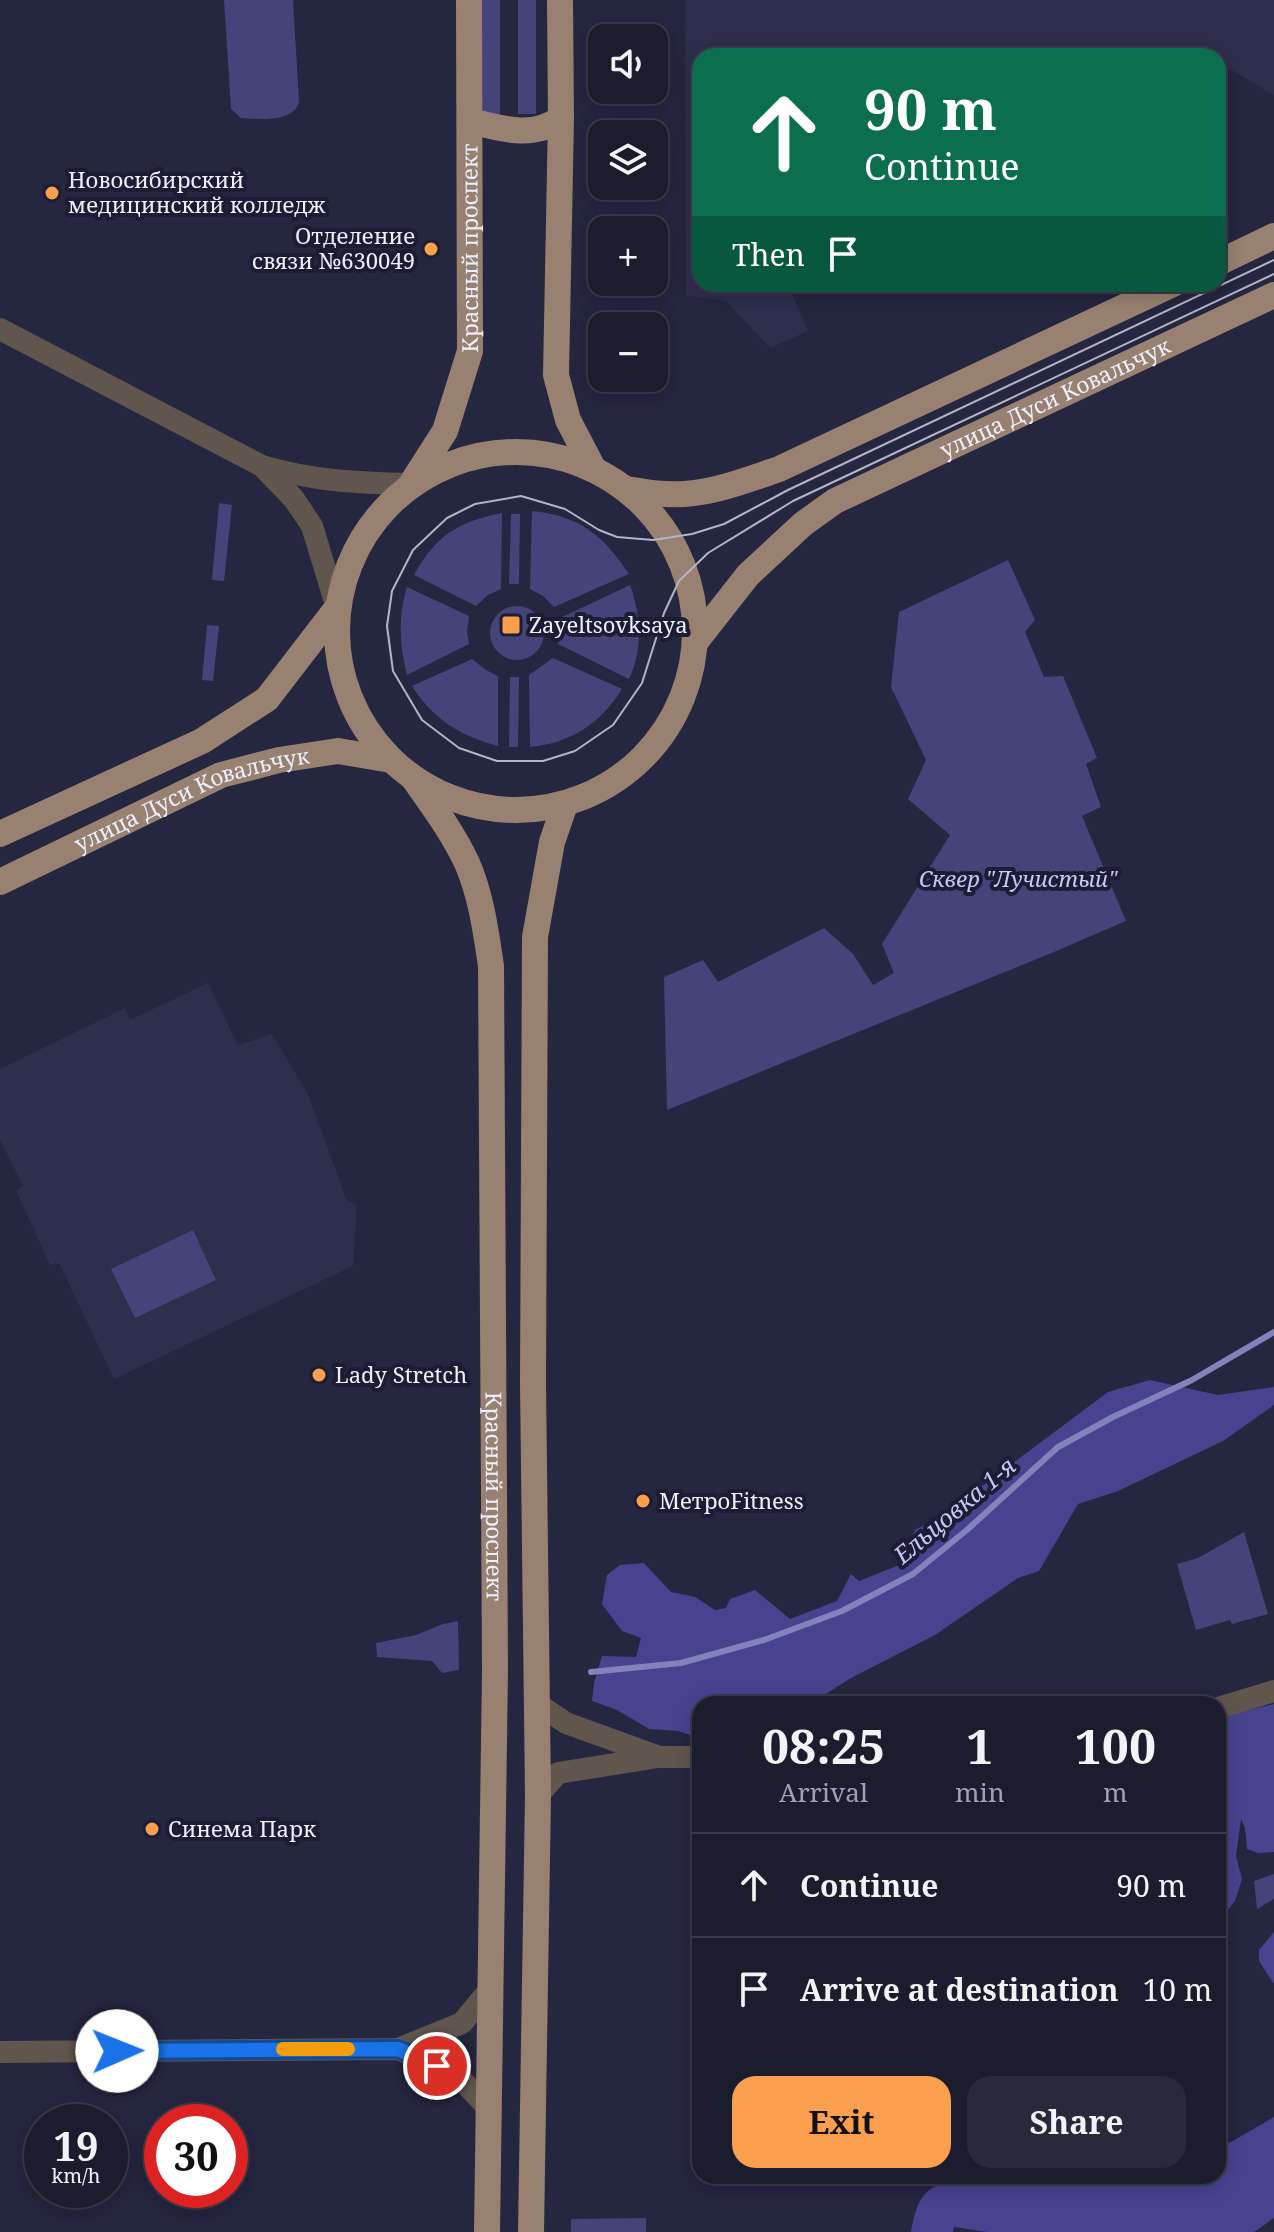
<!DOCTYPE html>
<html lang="en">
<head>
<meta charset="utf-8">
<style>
  body { margin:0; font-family:"Noto Serif",serif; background:#29293b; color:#f1f3f6; height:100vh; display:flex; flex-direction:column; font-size:30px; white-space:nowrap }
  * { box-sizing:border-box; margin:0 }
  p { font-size:26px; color:#a0a1aa }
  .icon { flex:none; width:44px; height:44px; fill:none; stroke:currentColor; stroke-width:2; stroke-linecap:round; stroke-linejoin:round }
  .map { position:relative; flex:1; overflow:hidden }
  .details { position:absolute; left:692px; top:1696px; width:534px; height:488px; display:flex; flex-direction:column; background:#1c1c2f; border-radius:24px; box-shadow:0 4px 20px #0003,0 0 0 2px #3a3a4b }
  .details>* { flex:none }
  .top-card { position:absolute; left:692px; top:48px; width:534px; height:244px; border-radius:24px; box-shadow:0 4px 20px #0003,0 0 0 2px #3a3a4b; background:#0b6e4f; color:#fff; overflow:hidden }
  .controls { position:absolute; left:588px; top:24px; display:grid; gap:16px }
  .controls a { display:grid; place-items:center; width:80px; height:80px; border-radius:16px; background:#1c1c2f; box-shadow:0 4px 20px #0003,0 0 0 2px #3a3a4b; font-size:40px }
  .speed { position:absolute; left:24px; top:2104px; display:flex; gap:16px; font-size:40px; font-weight:700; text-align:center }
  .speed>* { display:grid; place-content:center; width:104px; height:104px; border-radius:50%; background:#1c1c2f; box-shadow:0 4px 20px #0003,0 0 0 2px #3a3a4b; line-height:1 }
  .speed small { font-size:20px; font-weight:400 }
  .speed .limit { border:12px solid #d22; background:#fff; color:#111 }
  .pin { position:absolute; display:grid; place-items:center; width:68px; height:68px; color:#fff; margin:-34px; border:4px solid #fff; border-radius:50%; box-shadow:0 2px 8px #0007 }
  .me { position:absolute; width:88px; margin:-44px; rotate:89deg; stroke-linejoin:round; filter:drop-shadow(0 0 6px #0008) }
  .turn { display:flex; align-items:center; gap:28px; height:168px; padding:0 40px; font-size:36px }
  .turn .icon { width:104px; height:104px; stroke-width:2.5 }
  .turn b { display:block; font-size:56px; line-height:68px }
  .then { display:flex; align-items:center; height:76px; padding:0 40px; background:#0003; gap:16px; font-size:30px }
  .eta { display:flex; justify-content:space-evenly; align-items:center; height:136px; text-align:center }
  .eta b { font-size:48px; font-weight:700; line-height:56px }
  .action { display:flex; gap:16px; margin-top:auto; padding:16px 40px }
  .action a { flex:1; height:92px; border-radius:24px; background:#fa9f4e; color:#111; font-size:32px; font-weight:700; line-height:92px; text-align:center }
  .action a+a { background:#29293b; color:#f1f3f6 }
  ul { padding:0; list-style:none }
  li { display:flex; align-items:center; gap:24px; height:104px; padding:0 40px; border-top:2px solid #3a3a4b }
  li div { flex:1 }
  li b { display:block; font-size:30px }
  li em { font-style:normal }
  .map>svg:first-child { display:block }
</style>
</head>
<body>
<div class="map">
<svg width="1274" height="2232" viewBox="0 0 1274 2232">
  <rect width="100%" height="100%" fill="#25263f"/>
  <!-- built -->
  <path fill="#2e2e4d" d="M685 0H1274V95L1218 62V56H1080L1077 50 1065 56H700V284H788L808 331 770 348 726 301 686 295Z
    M208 983 238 1045 272 1034 308 1094 347 1201 357 1204 353 1266 114 1379 59 1263 50 1265 16 1191 23 1186 0 1140V1069L125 1008 130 1020Z"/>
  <!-- green -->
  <path fill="#44447b" d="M224 0H293L299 101C295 123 260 119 241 118L231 109Z
    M482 0H500V116H482Z
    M518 0H536V114H518Z
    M219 503 232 505 224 581 212 580Z
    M532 511C580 516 603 535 629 574L554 607 543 596 530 589Z
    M502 513 501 589 488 595 476 606 414 575C436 535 458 522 502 513Z
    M511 514H520L519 584H509Z
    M1008 560 1035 620 1025 632 1044 677 1063 676 1097 758 1086 764 1101 807 1082 816 1126 921 1054 952 667 1110 664 977 703 960 718 982 824 928 853 954 873 985 894 973 882 944 950 835 908 799 926 760 891 687 899 612Z
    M630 585C641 615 643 650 629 679L558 644 560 618Z
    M407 587 469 616 467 632 469 644 407 675C399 644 398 617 407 587Z
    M490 633a27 27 0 1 1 54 0a27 27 0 1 1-54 0Z
    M207 625 219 626 213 681 202 680Z
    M553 658 622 689C600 724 571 743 530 747L529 675Z
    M472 659 486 670 498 676V746C460 736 433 719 412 686Z
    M510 677H519L518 747H509Z
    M193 1230 216 1280 135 1318 111 1269Z
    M1244 1532 1268 1614 1232 1624 1230 1620 1196 1630 1177 1564 1198 1558Z
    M458 1621 459 1670 442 1673 432 1661 377 1657 376 1643 416 1635 443 1624Z
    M1274 1874V1899L1257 1909 1254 1881Z
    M646 2218V2232H571V2219Z"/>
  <!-- forest -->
  <path fill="#47438f" d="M1150 1380 1218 1395 1274 1387V1405L1223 1441 1118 1491 1078 1504 1039 1571 1018 1578 935 1635 851 1678 810 1704H700V1738L678 1731 649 1729 617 1710 592 1701 594 1683 602 1656 636 1657 641 1638 622 1631 602 1604 607 1575 620 1565 644 1563 671 1592 695 1597 715 1610 726 1608 730 1599 755 1590 790 1619 837 1601 851 1574 859 1581 899 1565 915 1530 959 1506 966 1498 1108 1392Z
    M1274 1704V1852L1258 1853 1247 1849 1245 1828 1241 1819 1236 1856 1242 1879 1235 1901 1224 1915 1218 1904V1717Z
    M1274 1932V1984L1259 1961V1950Z
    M1274 2117V2218L1254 2232H987L954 2227 953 2232H911C915 2211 919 2190 942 2184L1061 2176H1218V2146L1231 2142Z"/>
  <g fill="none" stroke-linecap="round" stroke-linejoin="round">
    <!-- stream -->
    <path stroke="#8282bc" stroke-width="6" d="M591 1672 681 1663 764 1640 842 1611 913 1574 968 1529 1058 1447 1113 1417 1192 1380 1274 1332"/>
    <!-- minor -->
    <path stroke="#61564d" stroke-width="22" d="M0 329 262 466C313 481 358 483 411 484
      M263 467 294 499 312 526 337 608
      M538 1704 566 1723 657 1756
      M1218 1708 1274 1691
      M538 1795 558 1773 658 1757H700
      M398 2049 457 2075 489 2109
      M0 2052 398 2049 462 2023 490 1989"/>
    <!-- major -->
    <g stroke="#988170" stroke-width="26">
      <path d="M560 0 561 118 556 375 568 420 593 468"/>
      <path d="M471 121C502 129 534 139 561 118"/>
      <path d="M1218 263 1274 236"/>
      <circle cx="516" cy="631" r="179"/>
      <path id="s1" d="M413 481 445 431 470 351 469 0"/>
      <path d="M627 489C640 491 653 494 666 494 703 497 744 481 779 469L1173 284"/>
      <path id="s2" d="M697 640 748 575 803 524 835 501 1274 295"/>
      <path id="s3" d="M414 779C433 806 453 833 467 863 481 895 486 932 491 966L495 1671 487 2232"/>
      <path d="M0 834 202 741 267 699 337 608"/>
      <path id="s4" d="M0 882 221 775 279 760 338 751 391 760"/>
      <path d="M531 2232 538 1795 533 1384 535 937 552 842 565 804"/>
    </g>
    <!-- tram -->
    <path stroke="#b3b4c6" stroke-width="2" d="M1274 260 788 490 724 524 692 534 653 540 617 537 599 530 565 509 521 496 475 504 447 518 413 550 392 591 387 626 393 671 422 720 459 748 497 761H543L575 751 613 725 642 683 664 613 679 581 708 553 793 501 1274 274"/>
  </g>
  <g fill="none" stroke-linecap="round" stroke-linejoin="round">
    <defs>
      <path id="route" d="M117 2051 398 2049 437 2066"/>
    </defs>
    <!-- route casing -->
    <use href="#route" stroke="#114b97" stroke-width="20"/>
    <!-- route -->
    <use href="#route" stroke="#1a73e8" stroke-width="14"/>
    <!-- slow -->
    <path stroke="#f59e0b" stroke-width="14" d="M283 2049H348"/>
  </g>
  <!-- markers -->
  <g fill="#fa9f4e" stroke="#1c1c34" stroke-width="3">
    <circle cx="52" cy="193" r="8"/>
    <circle cx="431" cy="249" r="8"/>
    <rect x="501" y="615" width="20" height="20" rx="4"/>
    <circle cx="319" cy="1375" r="8"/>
    <circle cx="643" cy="1501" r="8"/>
    <circle cx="152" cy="1829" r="8"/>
  </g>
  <g text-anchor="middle" stroke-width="8" stroke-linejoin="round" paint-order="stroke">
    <!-- poi labels -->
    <g font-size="22" fill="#eeeffd" stroke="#1c1c34" text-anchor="start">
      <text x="68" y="188">Новосибирский<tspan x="68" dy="25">медицинский колледж</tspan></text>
      <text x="415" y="244" text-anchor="end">Отделение<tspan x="415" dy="25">связи №630049</tspan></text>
      <text x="529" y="633">Zayeltsovksaya</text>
      <text x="335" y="1383">Lady Stretch</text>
      <text x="659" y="1509">МетроFitness</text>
      <text x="168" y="1837">Синема Парк</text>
    </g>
    <!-- street labels -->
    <g font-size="22" fill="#eeeffd" stroke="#1c1c34">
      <text dy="8" stroke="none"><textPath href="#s1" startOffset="246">Красный проспект</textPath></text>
      <text dy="8" stroke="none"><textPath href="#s2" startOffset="440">улица Дуси Ковальчук</textPath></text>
      <text dy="8" stroke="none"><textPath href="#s4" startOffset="210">улица Дуси Ковальчук</textPath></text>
      <text dy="8" stroke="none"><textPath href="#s3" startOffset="736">Красный проспект</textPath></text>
    </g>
    <!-- park labels -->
    <g font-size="22" font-style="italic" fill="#c6c9f5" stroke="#1c1c34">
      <text x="1018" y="887">Сквер "Лучистый"</text>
    </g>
    <!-- water labels -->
    <g font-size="24" font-style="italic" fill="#c4c7f3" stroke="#1c1c34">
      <text transform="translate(955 1511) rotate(-40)" y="8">Ельцовка 1-я</text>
    </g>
  </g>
</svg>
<div class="controls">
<a><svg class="icon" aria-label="sound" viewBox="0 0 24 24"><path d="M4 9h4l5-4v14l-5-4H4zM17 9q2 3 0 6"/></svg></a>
<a><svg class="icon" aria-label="layers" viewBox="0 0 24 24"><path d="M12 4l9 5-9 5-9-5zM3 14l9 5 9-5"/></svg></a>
<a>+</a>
<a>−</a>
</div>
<div class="speed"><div>19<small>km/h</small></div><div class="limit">30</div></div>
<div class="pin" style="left:437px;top:2066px;background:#d93025"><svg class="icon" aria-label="arrive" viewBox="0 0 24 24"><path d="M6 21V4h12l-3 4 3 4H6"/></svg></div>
<svg class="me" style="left:117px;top:2051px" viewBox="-20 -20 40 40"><circle r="19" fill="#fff"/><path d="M0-13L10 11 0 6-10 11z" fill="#1a73e8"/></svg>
<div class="top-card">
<div class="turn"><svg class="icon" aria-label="ahead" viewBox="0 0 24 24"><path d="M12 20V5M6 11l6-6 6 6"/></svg><div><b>90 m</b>Continue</div></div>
<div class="then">Then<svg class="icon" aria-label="arrive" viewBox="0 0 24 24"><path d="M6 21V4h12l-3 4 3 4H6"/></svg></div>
</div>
<section class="details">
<div class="eta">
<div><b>08:25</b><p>Arrival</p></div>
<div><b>1</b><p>min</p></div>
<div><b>100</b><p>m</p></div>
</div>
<ul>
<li><svg class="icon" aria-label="ahead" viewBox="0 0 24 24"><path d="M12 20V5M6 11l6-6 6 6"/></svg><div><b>Continue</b></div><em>90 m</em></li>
<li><svg class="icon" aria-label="arrive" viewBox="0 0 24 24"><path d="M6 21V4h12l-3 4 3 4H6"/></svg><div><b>Arrive at destination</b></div><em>10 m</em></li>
</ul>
<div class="action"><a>Exit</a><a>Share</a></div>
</section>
</div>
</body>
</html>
